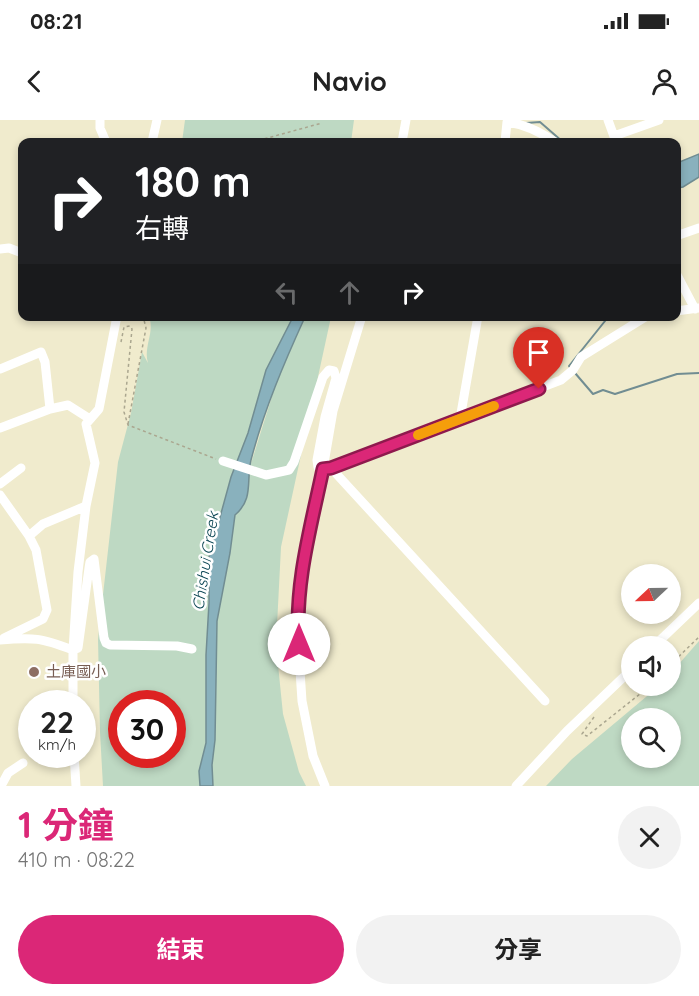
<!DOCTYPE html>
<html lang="zh-TW">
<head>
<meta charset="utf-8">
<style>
  body { margin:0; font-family:Quicksand,"Noto Sans TC",sans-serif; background:#f2f2f2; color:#222; height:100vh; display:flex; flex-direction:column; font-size:22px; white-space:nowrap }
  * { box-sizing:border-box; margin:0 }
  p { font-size:20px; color:#767676 }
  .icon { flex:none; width:33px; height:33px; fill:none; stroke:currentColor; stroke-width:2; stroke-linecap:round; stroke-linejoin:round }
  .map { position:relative; height:666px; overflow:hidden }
  .panel { display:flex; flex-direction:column; background:#fff; flex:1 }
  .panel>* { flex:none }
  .guide { position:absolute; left:18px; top:18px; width:663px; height:183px; border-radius:12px; box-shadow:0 3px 9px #0003; background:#202124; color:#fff; overflow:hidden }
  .needle { width:39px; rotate:248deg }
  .buttons { position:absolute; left:621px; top:444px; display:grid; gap:12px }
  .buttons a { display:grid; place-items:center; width:60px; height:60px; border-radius:50%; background:#fff; box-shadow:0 3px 9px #0003; font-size:30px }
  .speed { position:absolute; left:18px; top:570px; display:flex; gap:12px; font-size:30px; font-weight:700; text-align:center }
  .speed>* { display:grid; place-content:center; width:78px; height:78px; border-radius:50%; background:#fff; box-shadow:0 3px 9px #0003; line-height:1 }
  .speed small { font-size:15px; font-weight:400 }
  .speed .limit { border:9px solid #d22; background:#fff; color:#111 }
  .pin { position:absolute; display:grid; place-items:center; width:51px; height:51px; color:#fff; margin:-62px -26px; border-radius:50% 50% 50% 0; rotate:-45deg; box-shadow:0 0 6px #0007 }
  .pin .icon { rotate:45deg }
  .me { position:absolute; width:66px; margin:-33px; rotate:0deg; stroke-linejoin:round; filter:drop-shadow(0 0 4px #0008) }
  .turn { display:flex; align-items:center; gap:21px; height:126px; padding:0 18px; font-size:27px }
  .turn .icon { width:78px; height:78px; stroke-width:2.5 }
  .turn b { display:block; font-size:42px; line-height:51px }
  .lanes { display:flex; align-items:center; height:57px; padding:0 18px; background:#0003; justify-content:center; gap:30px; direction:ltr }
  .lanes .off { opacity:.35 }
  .round { display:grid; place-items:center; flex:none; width:63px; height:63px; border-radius:32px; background:#f2f2f2 }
  .overview { display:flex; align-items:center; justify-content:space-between; height:102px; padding:0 18px }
  h1 { font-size:36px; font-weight:700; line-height:45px; color:#db2777 }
  .action { display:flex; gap:12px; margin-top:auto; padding:12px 18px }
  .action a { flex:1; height:69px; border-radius:36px; background:#db2777; color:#fff; font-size:24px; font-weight:700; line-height:69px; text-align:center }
  .action a+a { background:#f2f2f2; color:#222 }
  .status { display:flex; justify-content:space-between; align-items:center; height:42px; padding:0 30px; background:#fff; direction:ltr }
  .status svg { height:16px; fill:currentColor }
  header { display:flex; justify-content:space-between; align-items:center; height:78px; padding:0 18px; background:#fff; font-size:27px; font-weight:700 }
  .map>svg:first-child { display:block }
</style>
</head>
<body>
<div class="status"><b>08:21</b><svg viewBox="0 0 49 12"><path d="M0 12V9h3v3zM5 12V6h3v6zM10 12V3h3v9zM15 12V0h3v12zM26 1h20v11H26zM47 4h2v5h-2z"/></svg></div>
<header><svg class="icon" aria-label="back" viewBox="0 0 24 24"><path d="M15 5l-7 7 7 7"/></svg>Navio<svg class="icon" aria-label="person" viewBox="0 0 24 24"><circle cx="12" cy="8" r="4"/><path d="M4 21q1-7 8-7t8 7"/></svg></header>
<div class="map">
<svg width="699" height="666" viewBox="0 0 699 666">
  <rect width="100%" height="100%" fill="#f0ebcd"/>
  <!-- green -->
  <path fill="#bed9c3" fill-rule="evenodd" d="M185 0H354L351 22H182Z
    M149 197H293L266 250 248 313 231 357 209 437 206 623 199 651 200 666H103L100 612 98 519 118 342 131 293 142 232 148 243C143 227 155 212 149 197ZM122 584H172V634H122Z
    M305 197H331L281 427 276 525 283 594 299 652 306 666H213L212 645 215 620 217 501 230 433 235 395 278 257Z
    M699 521V666H546L572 639 659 566H670L671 553ZM670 598V638H632V598Z"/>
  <!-- water -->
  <path fill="#89b1bd" stroke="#718d92" stroke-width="1.5" d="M699 34V57L683 67 677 68V43Z
    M293 197H305C284 243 264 290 251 340 246 361 254 379 235 395L230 433 217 501 215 620 212 645 213 666H200L199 651 206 623V535L209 483V437L231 357 248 313 266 250Z"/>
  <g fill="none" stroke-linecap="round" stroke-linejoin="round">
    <!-- stream -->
    <path stroke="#718d92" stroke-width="2" d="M526 3 540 2 563 22
      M571 249 569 246 609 196
      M575 253 593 274 603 270 615 274 677 254 699 253"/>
    <!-- path -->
    <path stroke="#aaa68f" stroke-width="1.5" stroke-dasharray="3 3" stroke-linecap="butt" d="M253 22 322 3
      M121 222 124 207 130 206 132 209 124 292 128 305 216 339
      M128 304 146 208 143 196
      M670 545 699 517
      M594 597 582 614 587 616 650 566"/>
    <!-- minor -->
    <path stroke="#fff" stroke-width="9" d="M100 0V8L106 22
      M608 0 616 22
      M614 16 659 0
      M152 22 157 0
      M402 22 406 0
      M505 22 507 2C524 4 542 13 555 22
      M676 116 699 108
      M0 129 9 128 22 133
      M676 153 695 189
      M676 191 699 188
      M0 249 41 232 45 242 50 289
      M460 299 478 196
      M0 308 50 289 68 285 90 299
      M223 341 266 355 289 350 294 342 323 257 329 250 334 251 336 258 325 297 317 340 318 347 323 349 331 348 561 260 573 250 581 237 647 196
      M331 348 545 581
      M0 364 21 348
      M0 375 29 416 36 430 47 490 43 499 4 518
      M29 416 43 404 86 386
      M0 520C34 517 41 518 73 530L78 528 89 448 90 442 94 439 104 518 106 523 110 525 177 526 192 529
      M654 526 699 483
      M73 584V530L78 452 86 386 95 343 86 304 99 289 117 196
      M74 634 76 666
      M1 666 8 653 23 643
      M325 666 313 636 302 581 297 505 306 429 323 349 333 291 362 196
      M516 666 567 611 632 549"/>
  </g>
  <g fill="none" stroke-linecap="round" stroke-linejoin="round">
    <defs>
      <path id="route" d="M299 524C294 466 311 406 323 349L331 348 539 269"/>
    </defs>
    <!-- route casing -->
    <use href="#route" stroke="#8e194d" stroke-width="15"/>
    <!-- route -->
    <use href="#route" stroke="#db2777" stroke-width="10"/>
    <!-- slow -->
    <path stroke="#f59e0b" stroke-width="10" d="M418 315 494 286"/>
  </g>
  <!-- markers -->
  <circle fill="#8d6e63" stroke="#fff" stroke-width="2" cx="34" cy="552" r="6"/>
  <g text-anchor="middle" stroke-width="5" stroke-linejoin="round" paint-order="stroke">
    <!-- education labels -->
    <g font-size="15" fill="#785e54" stroke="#fff" text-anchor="start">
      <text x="46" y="557">土庫國小</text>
    </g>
    <!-- water labels -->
    <g font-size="16" font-style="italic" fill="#0a4553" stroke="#fff">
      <text transform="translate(205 441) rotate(-81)" y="6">Chishui Creek</text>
    </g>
  </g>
</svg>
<div class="buttons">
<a><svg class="needle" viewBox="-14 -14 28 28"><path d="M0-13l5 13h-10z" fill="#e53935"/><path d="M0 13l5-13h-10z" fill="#767676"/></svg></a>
<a><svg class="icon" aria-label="sound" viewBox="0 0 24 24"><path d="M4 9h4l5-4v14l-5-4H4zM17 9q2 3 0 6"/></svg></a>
<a><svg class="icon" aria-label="search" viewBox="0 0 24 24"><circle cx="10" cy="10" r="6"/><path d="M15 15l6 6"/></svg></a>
</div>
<div class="speed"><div>22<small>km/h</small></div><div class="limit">30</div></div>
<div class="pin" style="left:539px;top:269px;background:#d93025"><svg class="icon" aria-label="arrive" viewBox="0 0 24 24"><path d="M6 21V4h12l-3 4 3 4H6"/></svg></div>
<svg class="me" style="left:299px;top:524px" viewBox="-20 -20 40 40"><circle r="19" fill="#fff"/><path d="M0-13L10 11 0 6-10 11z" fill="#db2777"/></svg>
<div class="guide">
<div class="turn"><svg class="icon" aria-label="right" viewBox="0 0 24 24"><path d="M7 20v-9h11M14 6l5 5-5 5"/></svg><div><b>180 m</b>右轉</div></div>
<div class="lanes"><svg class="icon off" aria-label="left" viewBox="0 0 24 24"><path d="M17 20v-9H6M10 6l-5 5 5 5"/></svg><svg class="icon off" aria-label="ahead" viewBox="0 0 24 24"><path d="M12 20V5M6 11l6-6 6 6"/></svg><svg class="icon" aria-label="right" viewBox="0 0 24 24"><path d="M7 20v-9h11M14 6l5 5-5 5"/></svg></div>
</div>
</div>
<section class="panel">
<div class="overview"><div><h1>1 分鐘</h1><p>410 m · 08:22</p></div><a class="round"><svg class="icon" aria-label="close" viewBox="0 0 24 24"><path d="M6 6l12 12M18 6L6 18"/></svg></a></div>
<div class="action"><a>結束</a><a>分享</a></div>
</section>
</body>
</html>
